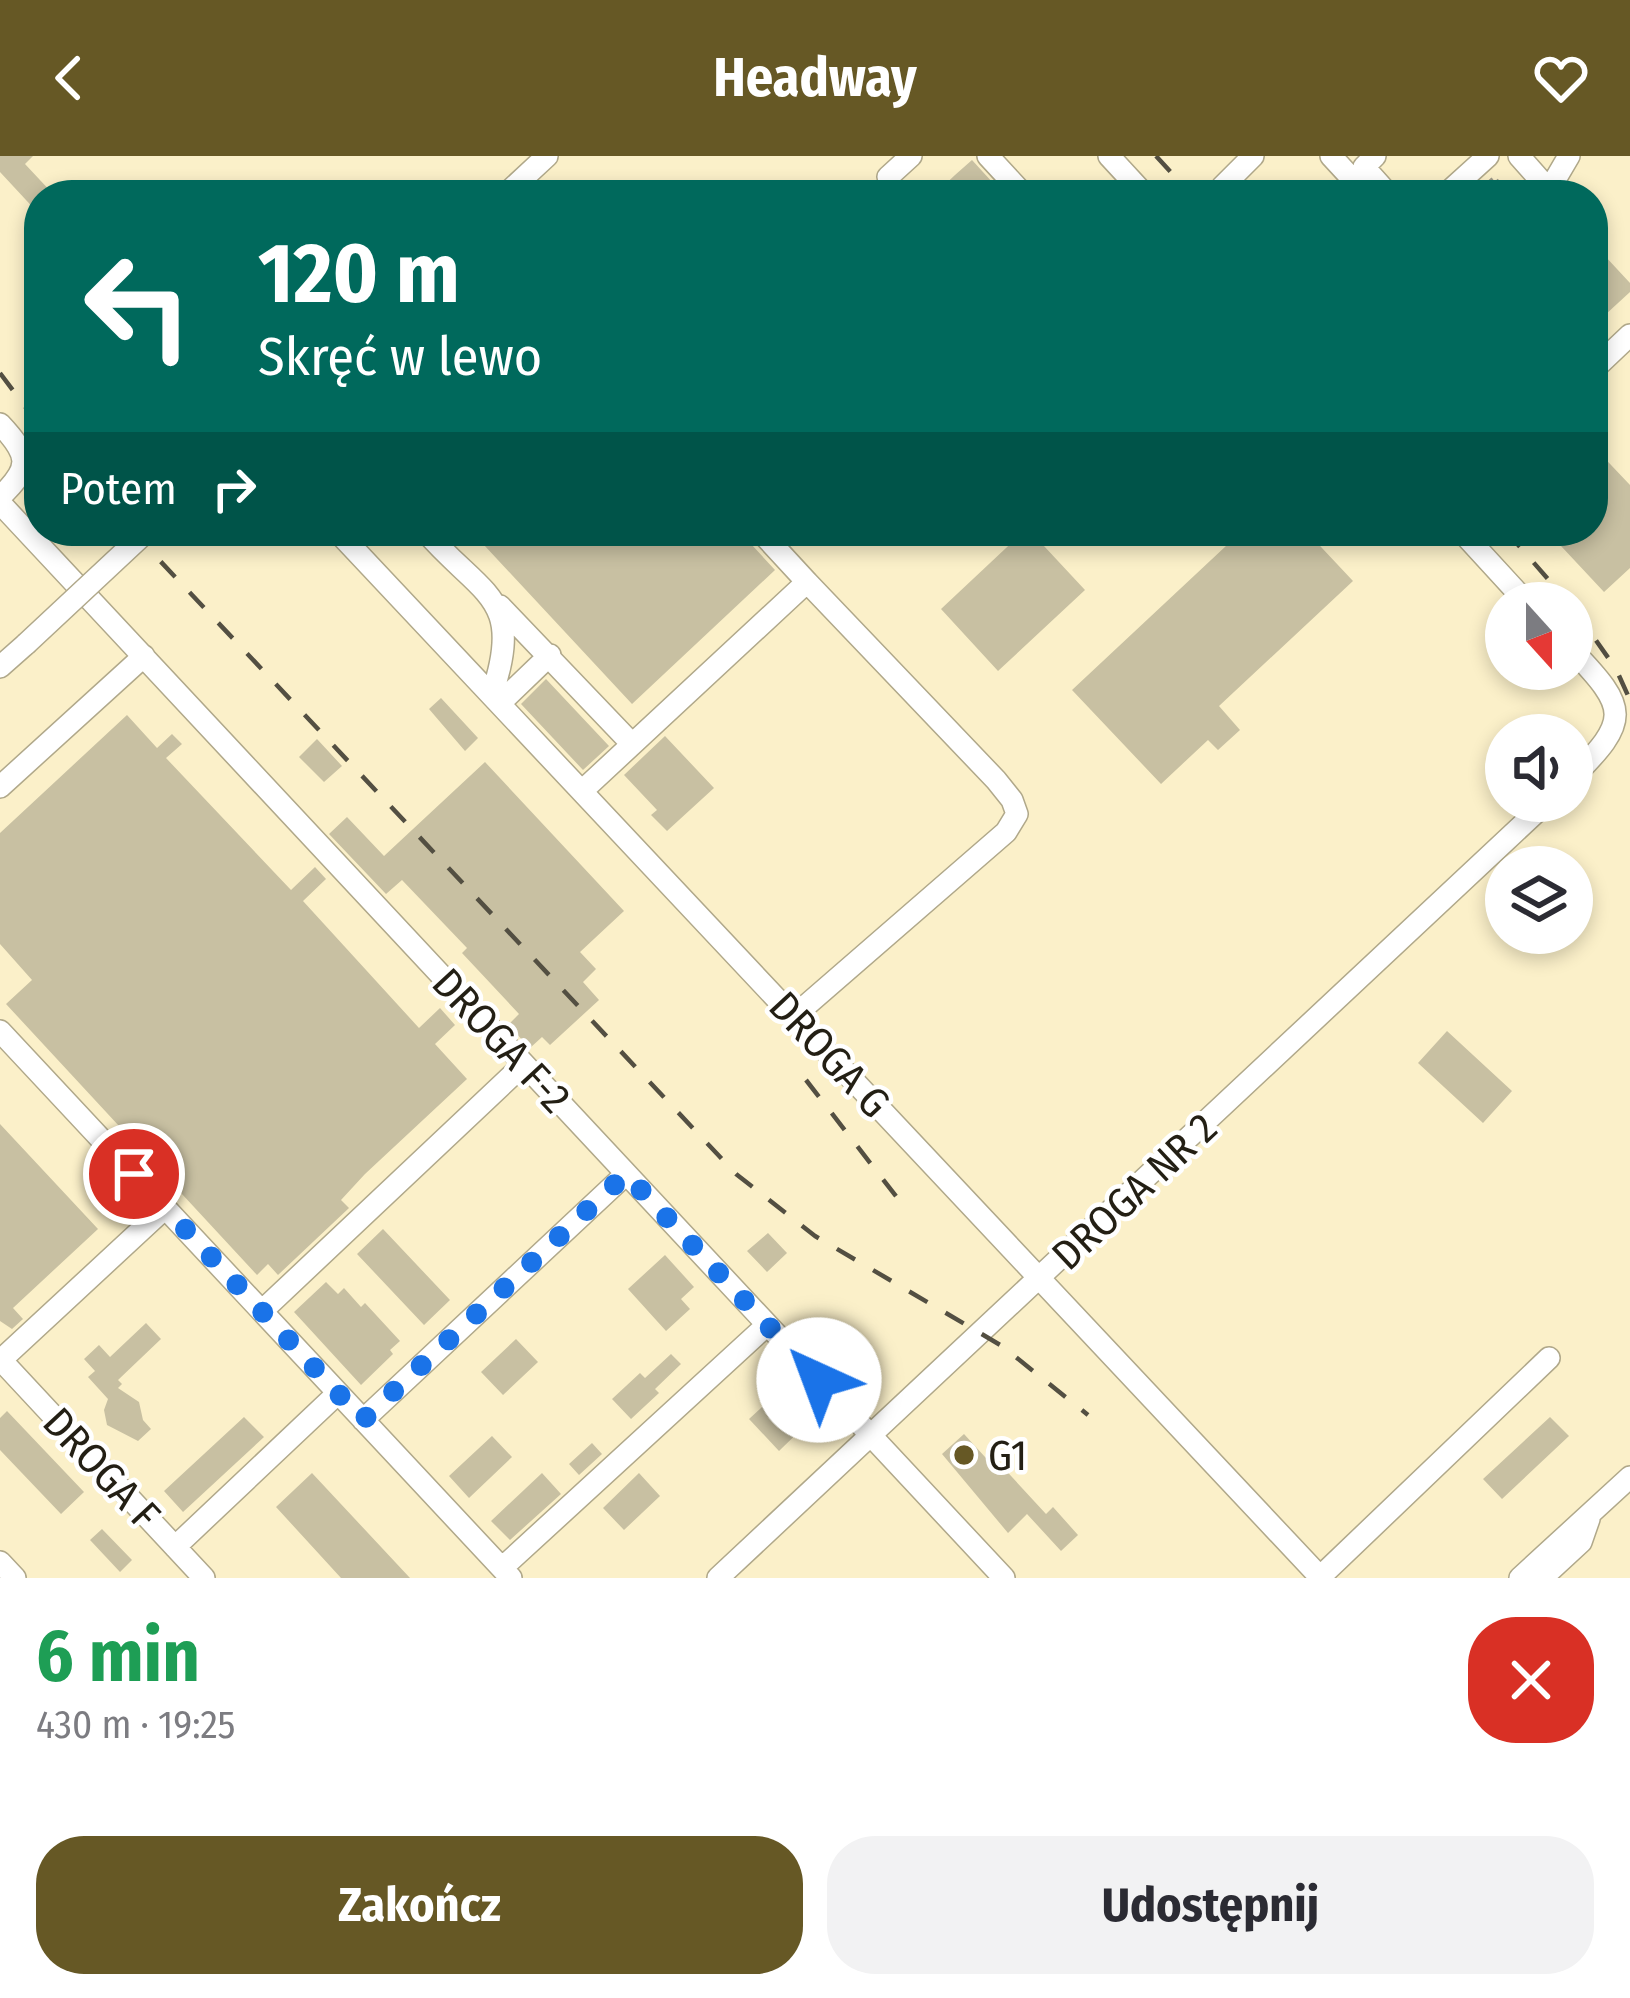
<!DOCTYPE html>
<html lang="pl">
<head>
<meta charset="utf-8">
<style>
  body { margin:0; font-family:"Fira Sans Condensed",sans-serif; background:#f2f2f3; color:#2b2b33; height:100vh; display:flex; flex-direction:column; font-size:45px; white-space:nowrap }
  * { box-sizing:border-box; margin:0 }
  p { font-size:39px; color:#7c7c81 }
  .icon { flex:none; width:66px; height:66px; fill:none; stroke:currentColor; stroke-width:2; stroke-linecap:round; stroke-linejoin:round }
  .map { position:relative; height:1422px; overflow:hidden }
  .sheet { display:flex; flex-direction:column; background:#fff; flex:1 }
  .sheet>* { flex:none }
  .top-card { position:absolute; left:24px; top:24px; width:1584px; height:366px; border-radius:48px; box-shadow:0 6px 18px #0003; background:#00695c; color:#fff; overflow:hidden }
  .needle { width:78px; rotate:159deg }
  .tools { position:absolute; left:1485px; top:426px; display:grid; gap:24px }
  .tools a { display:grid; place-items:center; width:108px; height:108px; border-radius:50%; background:#fff; box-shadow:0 6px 18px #0003; font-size:60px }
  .pin { position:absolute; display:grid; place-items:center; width:102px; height:102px; color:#fff; margin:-51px; border:6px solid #fff; border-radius:50%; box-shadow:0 3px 12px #0007 }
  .me { position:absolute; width:132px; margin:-66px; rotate:317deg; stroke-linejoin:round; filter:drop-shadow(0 0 9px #0008) }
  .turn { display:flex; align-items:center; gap:42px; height:252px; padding:0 36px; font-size:54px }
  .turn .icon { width:156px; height:156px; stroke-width:2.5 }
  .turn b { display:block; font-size:84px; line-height:102px }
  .then { display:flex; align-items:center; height:114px; padding:0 36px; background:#0003; gap:24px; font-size:45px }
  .round { display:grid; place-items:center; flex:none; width:126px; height:126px; border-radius:48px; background:#f2f2f3 }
  .overview { display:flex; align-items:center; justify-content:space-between; height:204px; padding:0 36px }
  h1 { font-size:72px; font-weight:700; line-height:90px; color:#1e9e55 }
  .primary-button { display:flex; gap:24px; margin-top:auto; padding:24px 36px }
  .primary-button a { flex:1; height:138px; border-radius:48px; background:#665825; color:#fff; font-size:48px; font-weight:700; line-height:138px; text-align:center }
  .primary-button a+a { background:#f2f2f3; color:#2b2b33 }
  header { display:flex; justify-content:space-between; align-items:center; height:156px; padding:0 36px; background:#665825; color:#fff; font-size:54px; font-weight:700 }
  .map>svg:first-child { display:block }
</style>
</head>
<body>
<header><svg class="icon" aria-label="back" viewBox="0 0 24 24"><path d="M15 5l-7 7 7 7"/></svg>Headway<svg class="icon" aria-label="heart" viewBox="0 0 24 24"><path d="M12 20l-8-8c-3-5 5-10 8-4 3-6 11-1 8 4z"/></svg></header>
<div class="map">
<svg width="1630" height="1422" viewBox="0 0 1630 1422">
  <rect width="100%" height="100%" fill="#fdf9e6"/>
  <!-- built -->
  <path fill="#fbf0c9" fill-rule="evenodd" d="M0 0H1630V1422H0ZM39 39H1593V375H39ZM1506 447H1572V513H1506ZM1506 579H1572V645H1506ZM1506 711H1572V777H1506Z"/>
  <!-- building -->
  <path fill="#c8c0a2" d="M0 0H33L25 8 54 39H39V58L0 16Z
    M972 4 1004 39H934L955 19Z
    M1604 99 1630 127V136L1593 170V108Z
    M1593 290 1630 329V412L1604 436 1547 375H1593Z
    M471 375H739L775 414 632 548Z
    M1024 375H1030L1085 434 998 515 941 453Z
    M1242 375H1306L1353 425 1219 550 1240 574 1218 594 1208 584 1161 628 1072 534Z
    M546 523 609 590 583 614 521 548Z
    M441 542 478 582 465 595 429 553Z
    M127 559 157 592 172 578 182 588 166 602 291 734 315 711 326 723 303 745 419 872 440 852 455 869 435 888 467 923 365 1018 341 1044 349 1052 278 1119 268 1108 257 1119 6 848 32 824 0 788V677Z
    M665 580 714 632 667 675 651 659 657 654 624 619Z
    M317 583 342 610 324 626 299 601Z
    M485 606 624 755 580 796 596 813 583 826 599 844 550 889 542 881 530 892 508 869 519 858 462 797 467 792 402 724 386 738 329 678 347 661 384 700Z
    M1447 875 1512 935 1483 967 1418 907Z
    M0 968 98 1073 13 1152 23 1163 12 1173 0 1165Z
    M383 1073 450 1144 424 1169 357 1098Z
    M768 1077 787 1097 767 1116 747 1095Z
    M665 1099 694 1131 681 1143 690 1153 666 1175 628 1133Z
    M326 1126 338 1138 344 1132 361 1151 365 1147 400 1185 390 1194 393 1198 361 1229 294 1156Z
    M146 1167 161 1183 118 1224 122 1228 118 1232 139 1246 143 1264 151 1273 138 1285 107 1269 104 1254 108 1243 88 1221 95 1215 84 1203 99 1189 110 1201Z
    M516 1183 538 1206 503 1239 481 1216Z
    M671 1198 681 1208 655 1233 659 1237 631 1263 612 1243 640 1217 645 1222Z
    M786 1229 815 1260 779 1295 749 1263Z
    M7 1255 84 1336 61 1358 0 1294V1262Z
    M244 1261 264 1281 183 1356 164 1335Z
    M1550 1261 1569 1280 1502 1343 1483 1323Z
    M964 1278 996 1313 1000 1308 1046 1358 1053 1351 1078 1379 1061 1395 1027 1358 1008 1377 942 1298Z
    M492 1280 512 1301 469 1342 449 1320Z
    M592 1287 602 1298 579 1319 569 1308Z
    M312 1317 410 1422H341L276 1351Z
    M542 1317 561 1338 510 1384 491 1365Z
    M639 1317 660 1340 624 1374 603 1352Z
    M102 1373 132 1404 120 1416 90 1384Z"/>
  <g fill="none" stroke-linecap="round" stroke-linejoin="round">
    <defs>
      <path id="minor" d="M988 0 1024 39
        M1109 0 1145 39
        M1331 0 1367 39
        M1375 0 1364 11 1389 39
        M1519 0 1549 34 1544 39
        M888 21 911 0
        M1549 34 1569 0
        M505 39 547 0
        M1227 39 1222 31 1253 0
        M1445 39 1488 0
        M1593 214 1630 179
        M0 268C29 299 32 311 0 341
        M0 347 1004 1422
        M337 375 1321 1422
        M425 375C481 440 525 440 492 538
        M1461 375 1527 447
        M500 450 632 588
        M1572 494C1629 553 1630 564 1572 622
        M0 511 26 488
        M500 547 550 499
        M0 631 144 500
        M582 635 807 426 760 375
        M794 860 1006 676 1017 658 1012 644 996 624 807 426
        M0 875 511 1422
        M262 1155 524 908
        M0 1203 204 1422
        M1 1204 165 1052
        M363 1264 626 1018
        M175 1391 338 1237
        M0 1406 15 1422
        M502 1412 767 1169
        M1320 1421 1549 1202
        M718 1422 1548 645
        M1520 1422 1630 1321
        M1542 1422 1581 1386 1589 1363"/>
    </defs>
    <!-- minor casing -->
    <use href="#minor" stroke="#b0a88a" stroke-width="24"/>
    <!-- path -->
    <path stroke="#9e9a8a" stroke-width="3" stroke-dasharray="9 6" stroke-linecap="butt" d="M1475 39 1494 21 1511 39"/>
    <!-- minor -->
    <use href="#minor" stroke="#fff" stroke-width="21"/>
    <!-- rail -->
    <path stroke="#534f42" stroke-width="4.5" stroke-dasharray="21 21" stroke-linecap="butt" d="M1156 0 1192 39
      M0 217 39 269
      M132 375 736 1018 815 1080 1002 1190 1088 1259
      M1506 375 1569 447
      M1572 450 1616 513 1630 544
      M806 924 902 1048"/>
    <defs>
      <path id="minor-bridge" d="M26 488 147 375"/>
    </defs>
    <!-- minor-bridge casing -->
    <use href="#minor-bridge" stroke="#b0a88a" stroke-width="24" stroke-linecap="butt"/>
    <!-- minor-bridge -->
    <use href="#minor-bridge" stroke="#fff" stroke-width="21"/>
  </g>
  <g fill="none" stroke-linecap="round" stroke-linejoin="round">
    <!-- route -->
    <path stroke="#1a73e8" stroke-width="21" stroke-dasharray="0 37.8" d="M134 1018 363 1264 626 1018 819 1224"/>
  </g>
  <!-- markers -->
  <circle fill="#665825" stroke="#fff" stroke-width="4.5" cx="964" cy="1299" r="12"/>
  <g text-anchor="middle" stroke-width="9" stroke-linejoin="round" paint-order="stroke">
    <!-- street labels -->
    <g font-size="42" fill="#231f14" stroke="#fff">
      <text transform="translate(502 884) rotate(47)" y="15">DROGA F-2</text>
      <text transform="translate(830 898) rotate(47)" y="15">DROGA G</text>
      <text transform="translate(1134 1035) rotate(-43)" y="15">DROGA NR 2</text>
      <text transform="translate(102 1312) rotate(47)" y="15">DROGA F</text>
    </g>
    <!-- poi labels -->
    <g font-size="42" fill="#231f14" stroke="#fff" text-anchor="start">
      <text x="988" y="1314">G1</text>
    </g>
  </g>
</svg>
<div class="tools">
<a><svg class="needle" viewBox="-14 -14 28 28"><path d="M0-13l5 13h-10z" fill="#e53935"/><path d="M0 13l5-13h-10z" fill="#7c7c81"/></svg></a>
<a><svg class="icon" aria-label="sound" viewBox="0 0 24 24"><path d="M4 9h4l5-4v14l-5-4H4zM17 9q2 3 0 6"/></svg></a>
<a><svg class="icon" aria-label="layers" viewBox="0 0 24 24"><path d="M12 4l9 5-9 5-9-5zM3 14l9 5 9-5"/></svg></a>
</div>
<div class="pin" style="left:134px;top:1018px;background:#d93025"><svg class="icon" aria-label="arrive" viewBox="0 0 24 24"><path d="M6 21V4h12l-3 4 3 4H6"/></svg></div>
<svg class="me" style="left:819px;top:1224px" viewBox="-20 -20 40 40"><circle r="19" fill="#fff"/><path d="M0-13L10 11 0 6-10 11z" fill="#1a73e8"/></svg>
<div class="top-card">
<div class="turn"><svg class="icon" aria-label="left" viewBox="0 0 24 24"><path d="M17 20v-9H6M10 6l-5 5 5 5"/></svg><div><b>120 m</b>Skręć w lewo</div></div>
<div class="then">Potem<svg class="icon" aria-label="right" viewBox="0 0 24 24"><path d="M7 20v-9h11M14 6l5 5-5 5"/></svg></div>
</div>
</div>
<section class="sheet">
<div class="overview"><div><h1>6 min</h1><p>430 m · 19:25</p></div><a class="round" style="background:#d93025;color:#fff"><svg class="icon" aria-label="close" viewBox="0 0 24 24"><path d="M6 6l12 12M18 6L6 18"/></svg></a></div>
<div class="primary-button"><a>Zakończ</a><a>Udostępnij</a></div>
</section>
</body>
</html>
